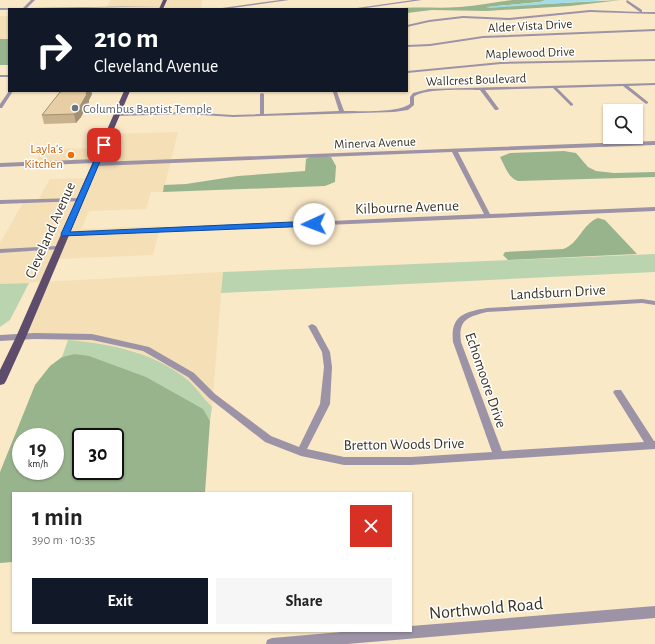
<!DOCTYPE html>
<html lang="en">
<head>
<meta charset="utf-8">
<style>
  body { margin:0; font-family:"Alegreya Sans",sans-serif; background:#f6f6f6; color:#222; height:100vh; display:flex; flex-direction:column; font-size:15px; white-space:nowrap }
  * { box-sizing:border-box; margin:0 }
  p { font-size:13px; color:#767676 }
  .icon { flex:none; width:22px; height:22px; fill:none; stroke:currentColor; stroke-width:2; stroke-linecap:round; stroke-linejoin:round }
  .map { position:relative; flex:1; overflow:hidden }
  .details { position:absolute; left:12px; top:492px; width:400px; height:140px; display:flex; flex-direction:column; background:#fff; border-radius:0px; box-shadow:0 1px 3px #0004 }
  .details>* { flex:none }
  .hud { position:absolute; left:8px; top:8px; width:400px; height:84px; border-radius:0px; box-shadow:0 1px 3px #0004; background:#111827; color:#fff; overflow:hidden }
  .buttons { position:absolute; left:603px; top:104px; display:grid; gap:8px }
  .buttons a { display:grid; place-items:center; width:40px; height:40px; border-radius:0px; background:#fff; box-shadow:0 1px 3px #0004; font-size:20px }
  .speed { position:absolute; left:12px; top:428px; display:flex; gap:8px; font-size:20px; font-weight:700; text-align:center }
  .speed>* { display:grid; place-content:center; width:52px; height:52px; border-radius:50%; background:#fff; box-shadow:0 1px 3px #0004; line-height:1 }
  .speed small { font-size:10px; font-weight:400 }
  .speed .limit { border:2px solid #111; border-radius:6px; background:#fff; color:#111 }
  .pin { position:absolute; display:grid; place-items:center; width:34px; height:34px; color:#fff; margin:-17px; border-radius:8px; box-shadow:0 2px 6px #0006 }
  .me { position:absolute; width:44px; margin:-22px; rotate:268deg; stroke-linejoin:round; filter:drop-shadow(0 0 3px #0008) }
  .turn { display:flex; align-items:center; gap:14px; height:84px; padding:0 20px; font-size:18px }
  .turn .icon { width:52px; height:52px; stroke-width:2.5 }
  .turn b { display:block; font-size:28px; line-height:34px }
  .round { display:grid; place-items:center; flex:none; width:42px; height:42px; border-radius:0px; background:#f6f6f6 }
  .headline { display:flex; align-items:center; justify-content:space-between; height:68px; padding:0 20px }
  h1 { font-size:24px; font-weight:600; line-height:30px }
  .cta { display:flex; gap:8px; margin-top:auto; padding:8px 20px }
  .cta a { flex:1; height:46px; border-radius:0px; background:#111827; color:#fff; font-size:16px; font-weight:600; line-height:46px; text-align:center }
  .cta a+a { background:#f6f6f6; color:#222 }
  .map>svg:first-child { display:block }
</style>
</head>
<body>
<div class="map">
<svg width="655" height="644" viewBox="0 0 655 644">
  <rect width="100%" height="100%" fill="#fae9c7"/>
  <!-- built -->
  <path fill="#f4dfb6" d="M111 0H202L201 9H105Z
    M0 16H9V39H0Z
    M178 132 163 192H151L146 209 89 211 81 229 160 226 153 255 55 259 44 282 223 272 212 407 190 382 171 368 138 352 99 343 68 340 69 337 18 336 43 282 0 284V243L24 201 38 200 50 179 89 178 97 162 34 164 43 149 103 148 109 134Z"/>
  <!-- green -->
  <path fill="#bad4b0" d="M655 254V272L221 293 223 272Z
    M29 283 10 320 0 327V284Z
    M68 340C112 344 154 352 189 381 197 389 204 399 212 407L210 421 202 409 74 354 62 357Z"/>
  <!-- forest -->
  <path fill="#98b48d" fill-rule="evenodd" d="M513 0H546L540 2 486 7 621 0 570 6 486 11 432 10 407 13V9H394C416 6 438 9 460 7 478 6 496 2 513 0Z
    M0 39H9V65H0Z
    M564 151 576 153 588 167 596 171 614 173 655 172V177L518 181C508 178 505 166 500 157L510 153Z
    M323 156 331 157 336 166 335 182 325 186 163 192 164 185 186 184 238 176 305 171 306 159 310 157Z
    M598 218 605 220 637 254 508 260 503 255 505 252 563 249C579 244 582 224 598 218Z
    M74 354 89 356 146 377 203 409 210 421 205 493H13V562L0 563V472L35 385 50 366 62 357ZM21 437H55V471H21ZM81 437H115V471H81Z"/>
  <!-- water -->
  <path fill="#a1dce8" d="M546 0H606L490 8 486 7 540 2Z"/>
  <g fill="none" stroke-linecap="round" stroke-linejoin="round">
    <!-- street -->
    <path fill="#9d93a6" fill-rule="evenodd" d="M31 0H35L27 8 164 6 0 10V8H23Z
      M280 0H289L225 9H215Z
      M413 0H422L359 9H350Z
      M627 0 642 10V12H655V14L590 12 509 20 463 18 429 22 407 27V25L429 20 463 16 509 18 590 10 640 12 626 2Z
      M655 29V31L483 38 430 46 407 47V45L430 44 483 36Z
      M655 59V61L501 64 407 73V71L501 62Z
      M0 75H9V77H0Z
      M655 83V85L628 86 648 102V103L646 104 623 86 557 88 573 104V105L571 106 553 88 485 90 499 109 497 110H495L480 90C466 90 423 88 414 97V105L408 110 394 112 233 117 186 114 117 116 115 115 117 114 186 112 233 115 260 114V94L262 93 264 94V114L339 111 333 92 334 91 337 92 344 111C361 111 397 113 410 104V97L413 93 429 89Z
      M9 91H13L2 108H0V104Z
      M655 141V145L458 152 490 214 655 207V211L65 236 63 235V233L484 214 452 152 96 166 93 164 94 163 0 167V163L97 159 100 161 99 162Z
      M79 198 81 199V201L0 204V200Z
      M58 246 61 248 60 249 0 253V249Z
      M642 299 655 301V305L642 303 487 312C467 317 458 320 461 342L502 451 644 442 613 392 615 390H621L654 441H655V449L411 465H344L301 456 265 442 209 398 188 377 143 351 92 340 34 339 0 341V335L34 333 92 334 149 347 194 373 215 394 271 436 299 447 320 404 324 367 322 352 308 326 312 324 316 326 330 352 332 367 330 404 307 449 344 457H411L492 452 453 342C450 315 465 312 487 308Z
      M655 606V618L347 644H266L267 640 272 638 353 631H411V626Z"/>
    <!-- primary -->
    <path fill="#5d4c6b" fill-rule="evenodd" d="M163 0H167L163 9H159Z
      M124 91H130L26 337 6 381 4 384 0 385V370L16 337Z"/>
  </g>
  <!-- wall -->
  <path fill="#c8b18d" d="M68 91H91L92 94 89 100V102L81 117 76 123 44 124 42 115Z"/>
  <!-- shaded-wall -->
  <path fill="#a29073" d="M87 91H91L92 94 89 100V102L81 117 76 123 74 114Z"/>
  <!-- building -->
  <path fill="#e8cea4" stroke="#a29073" d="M67 91H87L86 94H87L79 108 74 114 42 115 60 92Z"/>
  <!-- route -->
  <path fill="#1a73e8" stroke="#114b97" d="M102 144 107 145 70 232 314 221 318 224 314 226 62 236 61 234Z"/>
  <!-- markers -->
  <circle fill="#6b7280" stroke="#fff" stroke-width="1.5" cx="75" cy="108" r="4"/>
  <circle fill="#e8710a" stroke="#fff" stroke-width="1.5" cx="71" cy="155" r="4"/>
  <g text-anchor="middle" stroke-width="3" stroke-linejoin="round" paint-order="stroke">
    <!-- far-street labels -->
    <g font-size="13" fill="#393325" stroke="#fff">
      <text transform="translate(530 25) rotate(-3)" y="5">Alder Vista Drive</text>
      <text transform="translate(530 52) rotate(-2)" y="5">Maplewood Drive</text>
      <text transform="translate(476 79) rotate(-2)" y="5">Wallcrest Boulevard</text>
      <text transform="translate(375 142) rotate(-2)" y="5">Minerva Avenue</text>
    </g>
    <!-- far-worship labels -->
    <g font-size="13" fill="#5b616d" stroke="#fff" text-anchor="start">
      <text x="83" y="113">Columbus Baptist Temple</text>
    </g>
    <!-- far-food labels -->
    <g font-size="13" fill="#c56008" stroke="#fff" text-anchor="end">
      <text x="63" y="153">Layla's<tspan x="63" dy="15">Kitchen</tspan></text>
    </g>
    <!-- street labels -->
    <g font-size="15" fill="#393325" stroke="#fff">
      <text transform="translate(407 207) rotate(-2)" y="5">Kilbourne Avenue</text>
      <text transform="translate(50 230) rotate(-66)" y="5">Cleveland Avenue</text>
      <text transform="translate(558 292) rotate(-3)" y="5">Landsburn Drive</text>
      <text transform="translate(486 380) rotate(71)" y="5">Echomoore Drive</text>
      <text transform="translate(404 444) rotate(-1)" y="5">Bretton Woods Drive</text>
    </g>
    <!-- near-street labels -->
    <g font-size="18" fill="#393325" stroke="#fff">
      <text transform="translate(486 608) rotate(-5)" y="6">Northwold Road</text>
    </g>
  </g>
</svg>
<div class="buttons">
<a><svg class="icon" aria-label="search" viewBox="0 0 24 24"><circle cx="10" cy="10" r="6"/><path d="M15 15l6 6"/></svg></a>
</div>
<div class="speed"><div>19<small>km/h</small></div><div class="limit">30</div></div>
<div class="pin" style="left:104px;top:145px;background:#d93025"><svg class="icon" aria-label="arrive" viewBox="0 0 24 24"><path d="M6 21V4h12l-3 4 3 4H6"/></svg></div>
<svg class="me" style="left:314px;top:224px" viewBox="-20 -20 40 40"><circle r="19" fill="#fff"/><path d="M0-13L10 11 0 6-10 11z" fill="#1a73e8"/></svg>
<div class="hud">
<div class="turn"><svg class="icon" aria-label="right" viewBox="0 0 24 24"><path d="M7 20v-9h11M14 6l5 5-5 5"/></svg><div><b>210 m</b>Cleveland Avenue</div></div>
</div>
<section class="details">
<div class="headline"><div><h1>1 min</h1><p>390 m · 10:35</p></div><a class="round" style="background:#d93025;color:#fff"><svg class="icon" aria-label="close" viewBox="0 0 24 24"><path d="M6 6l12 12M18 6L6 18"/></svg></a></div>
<div class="cta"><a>Exit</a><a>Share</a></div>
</section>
</div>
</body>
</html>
